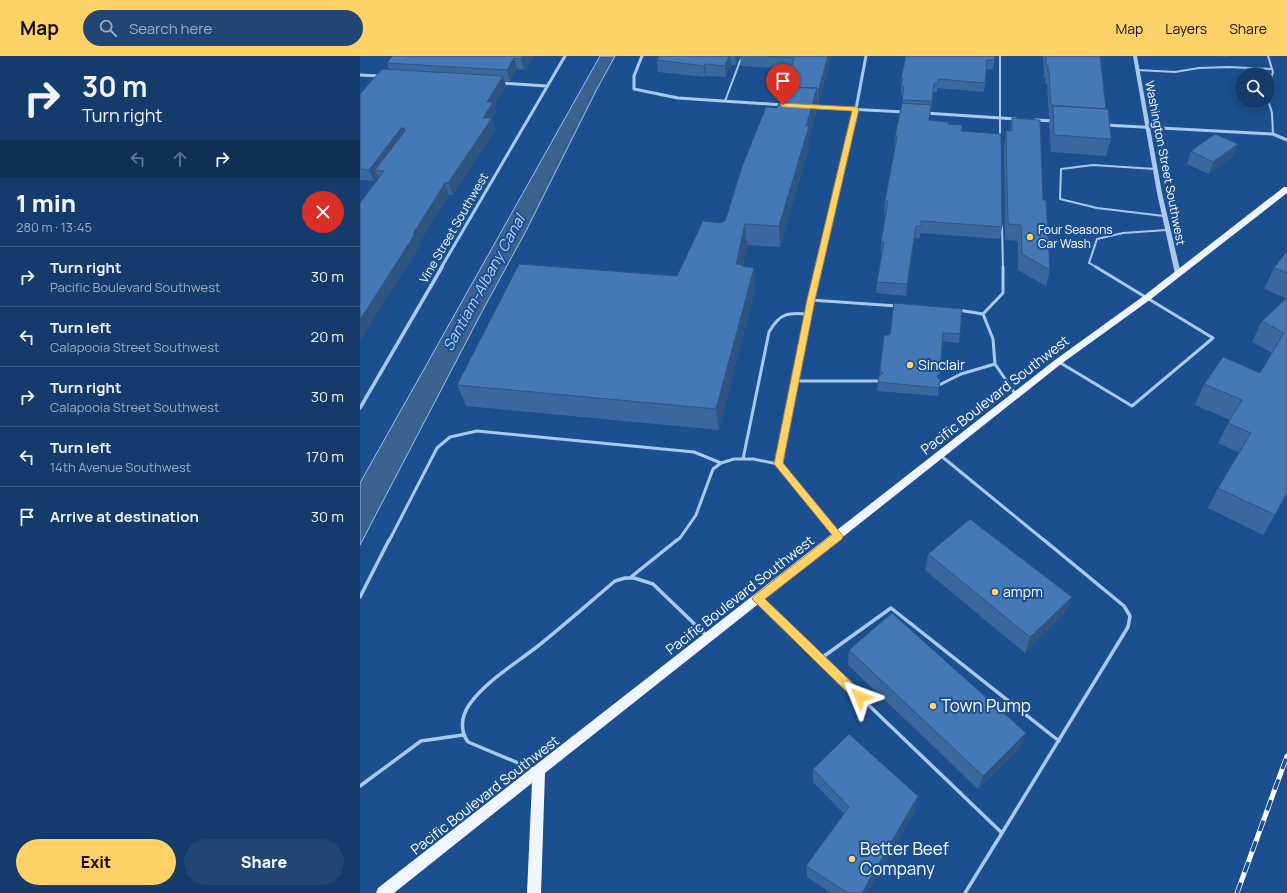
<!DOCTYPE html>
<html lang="en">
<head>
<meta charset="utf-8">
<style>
  body { margin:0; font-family:Manrope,sans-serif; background:#214673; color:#f1f3f6; height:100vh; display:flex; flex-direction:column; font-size:15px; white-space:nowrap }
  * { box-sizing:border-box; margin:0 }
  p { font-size:13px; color:#9dadc1 }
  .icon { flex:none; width:22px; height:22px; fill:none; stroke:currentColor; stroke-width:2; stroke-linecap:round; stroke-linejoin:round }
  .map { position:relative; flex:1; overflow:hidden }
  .side { display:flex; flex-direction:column; background:#143b6b; width:360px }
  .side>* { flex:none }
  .guide { background:#143b6b; color:#f1f3f6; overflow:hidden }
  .buttons { position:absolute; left:875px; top:12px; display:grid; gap:8px }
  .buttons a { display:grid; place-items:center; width:40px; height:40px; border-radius:50%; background:#143b6b; box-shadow:0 2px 10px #0003,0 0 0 1px #33557e; font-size:20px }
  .pin { position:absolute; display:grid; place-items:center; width:34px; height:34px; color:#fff; margin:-41px -17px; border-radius:50% 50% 50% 0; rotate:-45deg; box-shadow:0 0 4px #0007 }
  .pin .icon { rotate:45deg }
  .me { position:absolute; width:44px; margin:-22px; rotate:314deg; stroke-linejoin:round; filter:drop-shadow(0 0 3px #0008) }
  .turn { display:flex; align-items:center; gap:14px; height:84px; padding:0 16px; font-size:18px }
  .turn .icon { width:52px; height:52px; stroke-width:2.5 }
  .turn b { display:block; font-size:28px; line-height:34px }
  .lanes { display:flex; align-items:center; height:38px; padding:0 16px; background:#0003; justify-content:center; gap:20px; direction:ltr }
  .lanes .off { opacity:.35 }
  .round { display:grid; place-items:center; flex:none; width:42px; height:42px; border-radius:21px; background:#214673 }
  .headline { display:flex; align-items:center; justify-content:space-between; height:68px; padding:0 16px }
  h1 { font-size:24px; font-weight:800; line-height:30px }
  .action { display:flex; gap:8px; margin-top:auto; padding:8px 16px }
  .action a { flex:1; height:46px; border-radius:24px; background:#ffd166; color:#111; font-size:16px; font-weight:800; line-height:46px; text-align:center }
  .action a+a { background:#214673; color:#f1f3f6 }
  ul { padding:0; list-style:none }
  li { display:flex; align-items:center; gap:12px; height:60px; padding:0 16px; border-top:1px solid #33557e }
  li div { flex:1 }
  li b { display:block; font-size:15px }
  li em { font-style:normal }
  header { display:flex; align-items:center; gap:24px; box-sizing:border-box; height:56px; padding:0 20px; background:#ffd166; color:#111 }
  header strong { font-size:19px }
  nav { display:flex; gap:22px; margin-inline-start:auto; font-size:14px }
  .search { width:280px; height:36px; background:#214673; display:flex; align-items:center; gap:10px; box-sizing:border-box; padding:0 14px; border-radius:22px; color:#9dadc1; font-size:15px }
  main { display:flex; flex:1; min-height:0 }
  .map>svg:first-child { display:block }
</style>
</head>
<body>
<header>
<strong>Map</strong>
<div class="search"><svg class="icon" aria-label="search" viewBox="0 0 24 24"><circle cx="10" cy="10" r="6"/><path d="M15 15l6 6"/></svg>Search here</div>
<nav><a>Map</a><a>Layers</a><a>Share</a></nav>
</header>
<main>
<section class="side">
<div class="guide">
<div class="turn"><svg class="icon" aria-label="right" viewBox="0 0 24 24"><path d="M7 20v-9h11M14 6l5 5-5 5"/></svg><div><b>30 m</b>Turn right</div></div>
<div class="lanes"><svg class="icon off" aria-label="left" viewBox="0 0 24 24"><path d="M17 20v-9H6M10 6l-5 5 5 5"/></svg><svg class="icon off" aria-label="ahead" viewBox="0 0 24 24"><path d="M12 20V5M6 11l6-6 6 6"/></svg><svg class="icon" aria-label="right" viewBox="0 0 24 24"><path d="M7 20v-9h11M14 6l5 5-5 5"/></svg></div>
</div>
<div class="headline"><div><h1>1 min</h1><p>280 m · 13:45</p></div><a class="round" style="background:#d93025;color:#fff"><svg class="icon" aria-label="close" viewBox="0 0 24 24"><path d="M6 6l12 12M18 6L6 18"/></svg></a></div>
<ul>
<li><svg class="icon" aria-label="right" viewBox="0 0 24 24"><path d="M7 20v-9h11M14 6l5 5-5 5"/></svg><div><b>Turn right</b><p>Pacific Boulevard Southwest</p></div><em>30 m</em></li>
<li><svg class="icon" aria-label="left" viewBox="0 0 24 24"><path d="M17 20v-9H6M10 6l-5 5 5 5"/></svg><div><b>Turn left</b><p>Calapooia Street Southwest</p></div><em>20 m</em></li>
<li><svg class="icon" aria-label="right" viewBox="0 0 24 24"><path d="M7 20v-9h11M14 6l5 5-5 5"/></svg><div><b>Turn right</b><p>Calapooia Street Southwest</p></div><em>30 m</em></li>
<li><svg class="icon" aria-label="left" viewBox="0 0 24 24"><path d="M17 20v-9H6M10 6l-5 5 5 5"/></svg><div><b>Turn left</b><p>14th Avenue Southwest</p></div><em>170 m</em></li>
<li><svg class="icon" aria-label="arrive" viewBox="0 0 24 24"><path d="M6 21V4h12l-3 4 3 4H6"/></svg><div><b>Arrive at destination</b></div><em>30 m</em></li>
</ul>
<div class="action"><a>Exit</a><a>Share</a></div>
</section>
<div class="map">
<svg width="927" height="837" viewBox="0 0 927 837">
  <rect width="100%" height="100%" fill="#1b4f8f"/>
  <!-- water -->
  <path fill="#3c6290" stroke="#9cc4f0" d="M240 0H255L237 33 166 175 125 250 0 489V427Z"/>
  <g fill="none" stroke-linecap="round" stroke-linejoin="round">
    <!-- service-far2 -->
    <path stroke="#a9c9ee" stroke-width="2" d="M640 0V82
      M908 0 913 16 908 31
      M777 14 815 16 839 12 868 11 912 13
      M908 44 912 57 913 78
      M365 45 382 0
      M795 113 733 109 701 113 700 143 737 152 804 160
      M642 170 643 212
      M738 212 729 207 737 183 763 177 807 174"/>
    <!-- service-far1 -->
    <path stroke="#a9c9ee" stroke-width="3" d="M451 244 537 250
      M598 254 623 258 633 283 635 308 656 339
      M623 258 643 237V211
      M699 306 772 350 853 282 736 211
      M435 325H519
      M579 329 601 318 635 308
      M580 399 685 485
      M383 403 409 276C420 257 428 256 448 258
      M29 485 77 392 90 381 117 375 334 396 361 407
      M316 485 320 482 336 459 353 413 361 407 374 403H393L418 408"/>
    <!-- service -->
    <path stroke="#a9c9ee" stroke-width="3.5" d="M271 521 317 484
      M0 541 29 484
      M399 544 642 777 605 837
      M460 603 531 552 699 685
      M175 714 108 686C100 675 101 661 109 649 126 625 155 608 178 590 204 569 229 547 255 525L265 522H274L293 528 346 579
      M0 730 61 685 103 679
      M642 777 768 571 770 560 764 550 684 484"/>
    <!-- minor-far1 -->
    <path stroke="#a9c9ee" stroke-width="3" d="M282 0 274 20V33L318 42 423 49
      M0 19 20 20
      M140 27 187 30
      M451 51 544 56
      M565 57 656 63
      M675 64 694 65
      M745 69 913 78 927 84
      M81 212 205 0
      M458 212 496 53 506 0"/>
    <!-- minor -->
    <path stroke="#a9c9ee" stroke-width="3.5" d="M459 211 418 408 478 480
      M0 352 82 211"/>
    <!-- tertiary -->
    <path fill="#a9c9ee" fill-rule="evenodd" d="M773 0H777L802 137 821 218 818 220 815 218 797 137Z"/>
    <!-- primary -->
    <path fill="#f0f6ff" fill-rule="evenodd" d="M924 131H927V137L791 243 701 308 185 717 181 837H167L172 727 34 837H16L18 832 695 304 785 239Z"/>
    <defs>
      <path id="rail" d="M877 837 927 700"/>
    </defs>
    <!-- rail casing -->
    <use href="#rail" stroke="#fff" stroke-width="5"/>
    <!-- rail -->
    <use href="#rail" stroke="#1b4f8f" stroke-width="3.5" stroke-dasharray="11" stroke-linecap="butt"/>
  </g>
  <!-- wall -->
  <path fill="#3a679d" d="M174 0 164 14 157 13 150 25H145L146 31 134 50 136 57 132 64 135 74 93 139H89L59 187 60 190 18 120 14 125 0 124V37H1L29 13 27 7Z
    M299 0H379L376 9H371L366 21 346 20 345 21 298 16 297 4Z
    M380 0H472L458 47H457V53L449 82V91L420 191 387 189 383 210 395 233 359 374 106 350 97 329 317 220 362 167 365 165 417 52 429 28V19L431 13 381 10Z
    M635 0 633 13H627L624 36 577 32V36H574L569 64 588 68 601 75 642 171 640 183 560 177V182H555L546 240 516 237 517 226 522 198H521V186L526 157H524L525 145 535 92H534L535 80 542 47 543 39H541V22Z
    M683 0H740L745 53 751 83 746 100 691 96 689 67 690 62 689 61 687 28H685L686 22H684Z
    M856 0H869V1Z
    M652 62 683 144 690 214 686 230 658 214V185L645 184 644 90 646 75H650Z
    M878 88 873 100 849 118 827 108 831 95Z
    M927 195V437L915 459 903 479 848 452 858 432 879 397 858 387 870 364 835 349 844 328 900 317 912 297 892 286 902 265 926 242 904 233 914 212Z
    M534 247 600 278 599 287 582 285 579 332 578 340 517 335 520 314 530 279Z
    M568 498 712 541 705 557 665 597 565 514Z
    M489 594 660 691 618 733 488 609Z
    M453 713 556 753 507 837H471L447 821 446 810 484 758 453 726Z"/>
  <!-- shaded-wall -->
  <path fill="#305480" d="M163 0H174L164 14 161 3Z
    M369 0H370L371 9 366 21 365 10Z
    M375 0H379L376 9Z
    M468 0H472L458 47V36Z
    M154 2 157 13 150 25 147 14Z
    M345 8 346 20 345 21 344 10Z
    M143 20 146 31 134 50 136 57 132 64 135 74 93 139 88 127 123 62 127 46Z
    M457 32V53L449 82V91L420 191 419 170Z
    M41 72H44L48 83 15 114 18 120 14 125 9 114Z
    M878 88 873 100 849 118 853 106Z
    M85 127 89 139 59 187 60 190 0 285V264L53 178Z
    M385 168 387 189 383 211 376 208Z
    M556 170 555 182 546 240 547 228Z
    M394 212 395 233 359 374 356 353Z
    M580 317 579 326 577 321Z
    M712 541 705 557 665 597 670 581Z
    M666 677 660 691 618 733 623 720Z
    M558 740 556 753 507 837H502Z"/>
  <!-- building -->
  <path fill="#4478b7" stroke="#305480" d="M32 0H163L161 3 154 2 147 14 27 7Z
    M299 0H369L365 10 345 8 344 10 297 4Z
    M407 0H468L458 36H457V32L428 31 432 19H429L434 2Z
    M546 0H635L634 4H627L625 27 578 23V27H574L572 45 542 44 544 30H541L543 22H541Z
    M686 0H740L746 53 691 49 689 16H688V10H686Z
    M22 13 143 20 127 46H133L123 62H132L88 127H85L53 178H55L0 264V147L24 115 15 114 45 75 44 72H41L9 114 0 113V37H1Z
    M425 31 457 32 446 70H449L419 170 385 168 376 208 382 209V210L394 212 356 353 97 329 159 208 317 220 343 165 362 167 363 165H365L383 108 406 51 417 52Z
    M542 47 571 49 569 64 588 66V68L602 69 601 75 641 78 642 171 561 165V170H556L547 228 517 226 524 186H521L528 145H525L537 80H535Z
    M693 50 748 53 751 83 694 79Z
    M652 62 680 64 683 144H686L690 214 662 198 661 169 648 168 646 75H652Z
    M855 78 878 88 853 106 831 95Z
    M927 195V217L914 212Z
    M927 242V437L915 459 858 432 891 377 868 367 882 344 844 328 863 301 900 317 924 277 902 265Z
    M534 247 602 253 600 278 583 277 580 317 577 321 580 324 579 332 518 326 519 320 523 317 520 314 524 279H530Z
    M610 463 712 541 670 581 568 498Z
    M532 557 666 677 623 720 489 594Z
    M489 678 558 740 502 837H488L446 810 489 751 453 713Z"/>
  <!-- route -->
  <path fill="#ffd166" stroke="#a68842" d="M421 47 496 51 499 53 455 244 423 407 483 480 482 483 405 543 504 638 506 641 504 645 500 646 496 645 392 543 394 540 472 479 414 408 447 244 492 55 423 51 421 50Z"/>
  <!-- markers -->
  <g fill="#ffd166" stroke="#1b4f8f" stroke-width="1.5">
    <circle cx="670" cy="181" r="4"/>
    <circle cx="550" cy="309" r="4"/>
    <circle cx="635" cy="536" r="4"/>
    <circle cx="573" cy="650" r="4"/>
    <circle cx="492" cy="803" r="4"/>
  </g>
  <g text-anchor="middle" stroke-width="4" stroke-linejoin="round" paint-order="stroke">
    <!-- far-street labels -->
    <g font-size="12" fill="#fff" stroke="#1b4f8f">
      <text transform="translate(805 107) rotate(79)" y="4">Washington Street Southwest</text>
      <text transform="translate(94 172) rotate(-60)" y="4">Vine Street Southwest</text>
    </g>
    <!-- far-poi labels -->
    <g font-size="12" fill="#fff" stroke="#1b4f8f" text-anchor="start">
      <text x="678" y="178">Four Seasons<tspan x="678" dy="14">Car Wash</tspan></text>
    </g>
    <!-- poi labels -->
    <g font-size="14" fill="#fff" stroke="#1b4f8f" text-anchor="start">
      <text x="558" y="314">Sinclair</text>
      <text x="643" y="541">ampm</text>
    </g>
    <!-- street labels -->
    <g font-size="14" fill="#fff" stroke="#1b4f8f">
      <text transform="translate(635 339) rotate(-38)" y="5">Pacific Boulevard Southwest</text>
      <text transform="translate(380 539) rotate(-38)" y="5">Pacific Boulevard Southwest</text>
      <text transform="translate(125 739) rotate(-38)" y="5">Pacific Boulevard Southwest</text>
    </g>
    <!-- water labels -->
    <g font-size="15" font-style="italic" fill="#b5d3f5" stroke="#1b4f8f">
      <text transform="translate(124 227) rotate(-61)" y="5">Santiam-Albany Canal</text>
    </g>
    <!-- near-poi labels -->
    <g font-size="17" fill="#fff" stroke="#1b4f8f" text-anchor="start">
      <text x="581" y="656">Town Pump</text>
      <text x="500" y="799">Better Beef<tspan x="500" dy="20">Company</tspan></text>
    </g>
  </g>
</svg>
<div class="buttons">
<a><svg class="icon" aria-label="search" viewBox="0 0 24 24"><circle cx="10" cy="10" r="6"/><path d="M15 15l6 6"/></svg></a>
</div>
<div class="pin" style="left:423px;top:49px;background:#d93025"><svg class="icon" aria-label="arrive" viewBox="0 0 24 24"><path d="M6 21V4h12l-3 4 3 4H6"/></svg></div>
<svg class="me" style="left:500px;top:641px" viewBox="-20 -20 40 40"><path d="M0-17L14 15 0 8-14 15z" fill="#ffd166" stroke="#fff" stroke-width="4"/></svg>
</div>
</main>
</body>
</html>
